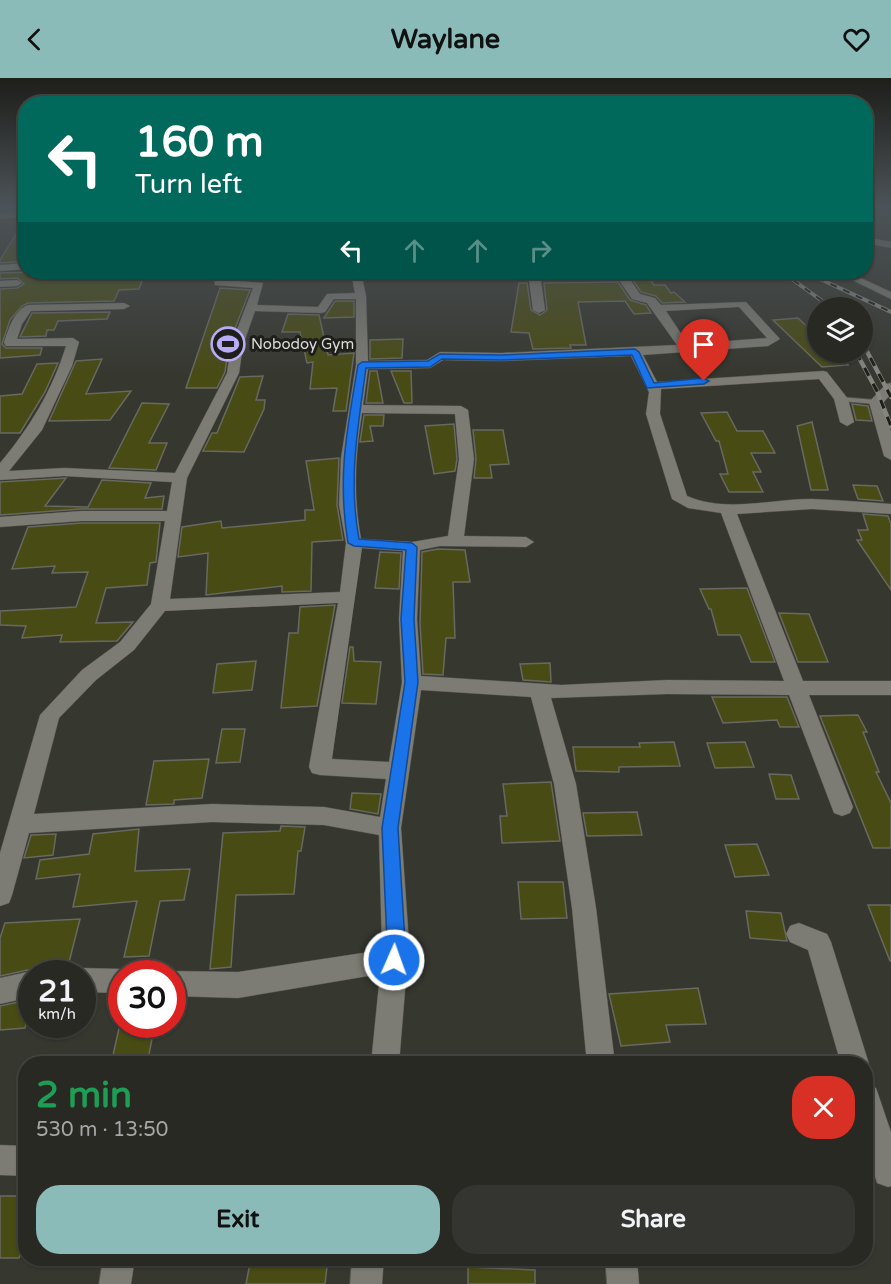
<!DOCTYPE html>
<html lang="en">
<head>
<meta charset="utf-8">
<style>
  body { margin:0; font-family:"Varela Round",sans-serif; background:#343530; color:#f1f3f6; height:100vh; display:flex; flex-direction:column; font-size:22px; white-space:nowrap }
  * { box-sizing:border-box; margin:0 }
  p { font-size:20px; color:#a5a6a6 }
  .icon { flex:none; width:33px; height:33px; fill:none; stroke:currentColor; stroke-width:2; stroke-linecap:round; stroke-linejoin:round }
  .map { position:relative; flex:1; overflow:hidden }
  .drawer { position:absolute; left:18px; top:978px; width:855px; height:210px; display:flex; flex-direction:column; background:#282923; border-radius:24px; box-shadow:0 2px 4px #0004,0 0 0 2px #444541 }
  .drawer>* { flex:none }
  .banner { position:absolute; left:18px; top:18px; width:855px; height:183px; border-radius:24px; box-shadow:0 2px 4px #0004,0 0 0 2px #444541; background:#00695c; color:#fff; overflow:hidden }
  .tools { position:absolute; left:807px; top:219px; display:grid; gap:12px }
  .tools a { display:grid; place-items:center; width:66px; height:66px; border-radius:50%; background:#282923; box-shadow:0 2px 4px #0004,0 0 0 2px #444541; font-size:30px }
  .speed { position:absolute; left:18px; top:882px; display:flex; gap:12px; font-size:30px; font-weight:700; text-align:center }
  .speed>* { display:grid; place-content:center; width:78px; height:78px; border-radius:50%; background:#282923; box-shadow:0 2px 4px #0004,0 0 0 2px #444541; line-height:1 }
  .speed small { font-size:15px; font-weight:400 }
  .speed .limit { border:9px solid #d22; background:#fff; color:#111 }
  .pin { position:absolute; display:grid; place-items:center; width:51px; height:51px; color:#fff; margin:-62px -26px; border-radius:50% 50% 50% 0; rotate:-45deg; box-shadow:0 0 6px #0007 }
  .pin .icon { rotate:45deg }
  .me { position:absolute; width:66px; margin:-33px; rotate:2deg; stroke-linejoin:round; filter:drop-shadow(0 0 4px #0008) }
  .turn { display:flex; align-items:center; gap:21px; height:126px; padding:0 18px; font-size:27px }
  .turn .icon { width:78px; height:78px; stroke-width:2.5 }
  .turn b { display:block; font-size:42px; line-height:51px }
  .lanes { display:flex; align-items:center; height:57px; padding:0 18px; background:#0003; justify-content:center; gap:30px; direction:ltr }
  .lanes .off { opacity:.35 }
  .round { display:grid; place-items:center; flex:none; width:63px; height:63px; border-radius:24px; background:#343530 }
  .summary { display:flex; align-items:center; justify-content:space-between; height:102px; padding:0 18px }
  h1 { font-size:36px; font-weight:700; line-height:45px; color:#1e9e55 }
  .cta { display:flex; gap:12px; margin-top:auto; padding:12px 18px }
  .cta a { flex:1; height:69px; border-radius:24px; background:#8bbbb9; color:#111; font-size:24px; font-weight:700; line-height:69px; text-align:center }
  .cta a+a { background:#343530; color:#f1f3f6 }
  header { display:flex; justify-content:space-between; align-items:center; height:78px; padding:0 18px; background:#8bbbb9; color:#111; font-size:27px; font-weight:700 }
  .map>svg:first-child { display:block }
</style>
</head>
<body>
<header><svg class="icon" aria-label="back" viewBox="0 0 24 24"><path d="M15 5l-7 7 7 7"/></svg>Waylane<svg class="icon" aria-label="heart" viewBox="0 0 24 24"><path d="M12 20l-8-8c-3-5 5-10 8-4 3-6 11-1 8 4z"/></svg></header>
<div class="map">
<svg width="891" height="1206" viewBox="0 0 891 1206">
  <rect width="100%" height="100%" fill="#36372f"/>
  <!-- building -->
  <path fill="#494b14" stroke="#686961" stroke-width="1.5" d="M26 141V183L0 185V182Z
    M36 194 32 200 145 194 139 211 119 212 114 223 28 225 22 228 10 242 2 266 6 270H42L40 277 0 280V211L17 210 24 206 17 200 0 201V195Z
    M227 194H260L257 202 227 200Z
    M627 194H645L654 207H665L671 215 674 214 685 224 662 225 656 218 641 214Z
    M618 204 630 222 646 227 651 235 634 236 625 223 578 224 586 267H570L571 270 533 271 529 255 511 254 519 205H527L531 232 540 237 547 232 544 205Z
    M220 210 250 212 229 266 225 294 217 310H186Z
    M335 223H354V239L324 240Z
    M110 234 107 241 58 243 54 252H47L46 258 20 259 32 235Z
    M288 236 319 237 328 277 354 275 346 333H333L337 310 310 311 313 284 307 285 300 254H282Z
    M798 240 818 259V274H834L848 287 822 289 773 242Z
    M403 261 402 280 370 281V262Z
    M102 281 86 316 131 313 110 342 49 343 76 283Z
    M58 285 45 314 20 355H0V318L22 316 37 286Z
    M370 293H377L383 325H366Z
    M391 293H411L412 325H404Z
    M263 298 256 322H265L264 331 244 374 203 373 212 355H217L240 299Z
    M142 325 169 326 149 365H167L156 392 109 390Z
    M852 326 868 328 872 343 856 342Z
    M727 334 737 353H763L775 375H751L761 394H753L763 414H729L720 396H728L719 363H716L701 335Z
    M364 337H384L383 348H370L373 363 360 364Z
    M812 344 828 412H811L797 348Z
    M454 346 457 381 455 393 434 396 425 348Z
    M473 352H503L509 386 490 387 492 400H474L476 381Z
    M339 380 337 427 343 462 312 464 311 513 282 514V508L206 517 208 475 178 479 182 449 221 443 222 450 305 442V432H314L306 383Z
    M66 400 45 428 88 429 102 402 151 405 145 420 164 418 162 431H81L0 437V404Z
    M853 407 877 408 883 423 858 421Z
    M863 436 888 438 891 446V512L857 462H862L858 452H868Z
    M81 445H160L156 484 150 485 147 507 106 510 96 545 133 544 117 563 60 564 62 557 22 560 26 548 0 547V533L76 529 88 494 52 495 55 488 12 491 28 449Z
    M438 471 465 472 470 504H453L455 560H446L443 597 423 596 420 545 422 474Z
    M380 474 401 475 399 511 375 510Z
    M747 510 775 584H751L740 557H718L711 531H709L700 511Z
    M335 527 317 628 281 630 289 555H298L300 529Z
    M779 535 809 536 828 584H798Z
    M350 569H353L354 583 381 584 376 626 342 625Z
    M256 583 252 612 213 615 217 586Z
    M550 585 551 604 523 602 520 586Z
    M712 619H787L799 649H780L777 642 723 645Z
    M858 637 867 654H863L879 694H876L891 725V770H873L820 638Z
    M222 651H245L240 684 216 685Z
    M674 664 680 688 619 689V694L576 693 573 669H640L639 665Z
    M745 664 754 689 715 690 707 665Z
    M209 681 202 720 174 722V726L146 727 154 683Z
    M769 696 791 697 799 721H776Z
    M551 704 560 763 502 765 500 738H507L503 706Z
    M352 715 381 716 378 736 350 731Z
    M637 734 642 757 587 758 583 735Z
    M281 748 305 749 301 773H298L294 816 236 817 231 889 210 891 223 755 280 753Z
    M139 751 135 793 190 791 184 822 160 823 149 878 124 879 137 823 73 829 80 796 36 801 40 782 89 776 93 756Z
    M56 756 53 777 24 780 31 757Z
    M757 766 769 797 735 799 725 767Z
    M518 804H563L567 840 521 841Z
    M868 827H891V883H890Z
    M746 833 781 835 787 863 750 860Z
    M80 841 67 892 38 894 32 891 0 898V860L5 845Z
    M698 910 706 946 666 947 670 964 621 968 609 916Z
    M32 921 25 950 0 952V928Z
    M120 946H155L147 986H111Z
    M0 1118H26V1158L19 1180H0Z
    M251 1180H328L325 1206H246Z
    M468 1189 535 1192V1206H468Z"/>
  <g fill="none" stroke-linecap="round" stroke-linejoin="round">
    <defs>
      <path id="lane" d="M838 319 876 322 880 324 876 326 841 323 837 321Z"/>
      <path id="street" d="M26 132V138L0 141V135Z
        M866 159 891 164V170L866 165Z
        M26 185V191L0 193V187Z
        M215 194H225V202L263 205 257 227 318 229 327 216 355 215 351 194H361L366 218 368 283 427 282 440 274 501 275 677 267 647 225 632 221 619 202 541 203 545 232 539 235 533 232 528 194H538L539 197 625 194 640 216 655 220 661 227 746 224 780 261 768 268 643 277 657 304 823 293 827 294 848 321 854 344 847 348 840 344 834 321 819 301 661 311 660 336 687 418C726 435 770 421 812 421 838 422 865 424 891 426V436L812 431 737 436 803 603H891V617H809L853 729 850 735 842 738 834 735 789 617 667 616 551 620 576 706 596 830 615 986H587L572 830 554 706 531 619 421 612 401 750 409 864 399 986H371L380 896 238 920 172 918V896H164L172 893 238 894 382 872 379 757 324 747 212 744 29 755 12 817 9 825 0 828V775L40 637 82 592 120 564 151 526 165 443H81L0 449V439L81 433H167L172 404 64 398 0 402V385C30 349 52 313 66 268H6L4 265C8 252 14 232 28 227L124 225 130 228 124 231 31 233 22 246 17 261 73 260 79 264 72 288 42 352 9 393 64 390 175 395 227 295 231 267 253 210 215 207ZM334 221H356V287L341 380 339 427 346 465 340 514 170 521 187 400 239 295 243 267 255 233 321 235 325 234ZM739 229 767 260 688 266 666 233ZM631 278 649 314 646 336 672 421 688 430 721 435 784 603 667 602 561 607 421 598 417 541 420 472 440 468 526 469 534 464 526 459 464 458 474 381 468 332 461 328 363 327 368 291 430 290 443 282 501 283ZM362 335 455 336 459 381 448 458 412 464 361 461C353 417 355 378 362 335ZM362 470 403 473 399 541 402 604 389 684 332 681ZM338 525 309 689 312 695 320 697 386 701 380 739 324 729 212 726 34 736 59 640 96 602 134 572 165 533Z
        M836 194H848L891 214V221Z
        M0 203 17 202 22 205 17 208 0 209Z
        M891 305V316L883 325 891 353V382L884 378 869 324 886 306Z
        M799 845 827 856 831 864 869 986 866 995V986H841L808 872 790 864 786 856 790 848Z
        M82 890 122 891 132 896H122V915L82 914V896H72Z
        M32 893 37 896H32V919L0 926V900Z
        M866 1006 876 1010 891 1054V1108L888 1109 877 1105 866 1069Z
        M0 1067 26 1068V1098L0 1097Z
        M103 1180H135L131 1206H99Z
        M352 1180H384L382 1206H350Z
        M605 1180H637L639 1206H607Z"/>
    </defs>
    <!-- lane casing -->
    <use href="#lane" stroke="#53534d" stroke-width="2"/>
    <!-- street casing -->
    <use href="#street" stroke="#53534d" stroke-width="1"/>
    <!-- lane -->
    <use href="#lane" fill="#7c7c74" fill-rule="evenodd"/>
    <!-- street -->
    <use href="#street" fill="#7c7c74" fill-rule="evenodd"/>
    <defs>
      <path id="rail-far1" d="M782 194 832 230
        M805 194 891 234"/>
      <path id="rail" d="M862 264 891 319
        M856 274 877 313 891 348"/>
    </defs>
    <!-- rail-far1 casing -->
    <use href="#rail-far1" stroke="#85867f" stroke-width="4"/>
    <!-- rail casing -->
    <use href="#rail" stroke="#85867f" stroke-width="4.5"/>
    <!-- rail-far1 -->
    <use href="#rail-far1" stroke="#1e1e1b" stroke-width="2" stroke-dasharray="7" stroke-linecap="butt"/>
    <!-- rail -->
    <use href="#rail" stroke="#1e1e1b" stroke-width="3" stroke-dasharray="9" stroke-linecap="butt"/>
  </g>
  <!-- sky -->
  <linearGradient id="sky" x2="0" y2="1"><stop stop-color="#1e1e1a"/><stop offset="0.43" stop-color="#4c5358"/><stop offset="1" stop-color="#4c5358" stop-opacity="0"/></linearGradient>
  <rect width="891" height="299" fill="url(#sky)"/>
  <!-- route -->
  <path fill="#1a73e8" stroke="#114b97" stroke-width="1.5" d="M635 271 639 274 654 305 704 300 709 303 704 306 647 310 632 277 501 282 442 281 430 289 366 290C358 348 348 402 359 461L412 465 417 469 414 541 418 604 398 750 405 864 400 888 394 891 388 888 385 882 387 864 382 750 405 604 401 541 406 472 354 468 348 465C337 398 347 352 358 287L362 284 428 283 440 276 501 277Z"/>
  <!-- icons -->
  <defs>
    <symbol id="stadium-ring" viewBox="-11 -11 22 22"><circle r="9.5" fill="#1e1e1b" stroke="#b8abf7" stroke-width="1.5"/><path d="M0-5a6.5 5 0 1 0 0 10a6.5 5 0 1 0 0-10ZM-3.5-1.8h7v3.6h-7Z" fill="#b8abf7"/></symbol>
  </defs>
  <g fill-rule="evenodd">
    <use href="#stadium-ring" x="209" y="247" width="38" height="38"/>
  </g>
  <g text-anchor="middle" stroke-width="6" stroke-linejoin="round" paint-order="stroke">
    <!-- far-poi labels -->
    <g font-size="15" fill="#dcddd8" stroke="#1e1e1b" text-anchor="start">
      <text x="251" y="271">Nobodoy Gym</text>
    </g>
  </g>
</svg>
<div class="tools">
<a><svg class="icon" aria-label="layers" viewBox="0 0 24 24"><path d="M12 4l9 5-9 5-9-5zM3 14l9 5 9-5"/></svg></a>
</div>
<div class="speed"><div>21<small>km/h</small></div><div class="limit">30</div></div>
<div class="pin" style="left:704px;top:303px;background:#d93025"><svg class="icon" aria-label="arrive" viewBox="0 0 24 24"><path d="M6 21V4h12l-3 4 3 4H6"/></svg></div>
<svg class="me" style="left:394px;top:882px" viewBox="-20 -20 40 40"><circle r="17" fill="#1a73e8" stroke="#fff" stroke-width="3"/><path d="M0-11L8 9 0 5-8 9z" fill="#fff"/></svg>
<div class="banner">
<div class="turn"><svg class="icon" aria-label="left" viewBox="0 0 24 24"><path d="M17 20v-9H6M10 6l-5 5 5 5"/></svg><div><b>160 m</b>Turn left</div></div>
<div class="lanes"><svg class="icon" aria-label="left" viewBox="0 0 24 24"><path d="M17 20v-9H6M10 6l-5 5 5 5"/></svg><svg class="icon off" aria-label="ahead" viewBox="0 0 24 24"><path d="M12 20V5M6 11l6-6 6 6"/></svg><svg class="icon off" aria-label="ahead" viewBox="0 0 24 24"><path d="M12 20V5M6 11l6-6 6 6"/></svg><svg class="icon off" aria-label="right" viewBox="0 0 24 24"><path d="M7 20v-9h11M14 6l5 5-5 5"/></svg></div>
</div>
<section class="drawer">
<div class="summary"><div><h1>2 min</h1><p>530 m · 13:50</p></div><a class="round" style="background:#d93025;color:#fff"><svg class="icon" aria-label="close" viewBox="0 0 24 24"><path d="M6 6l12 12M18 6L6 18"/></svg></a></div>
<div class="cta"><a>Exit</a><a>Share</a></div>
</section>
</div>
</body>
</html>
